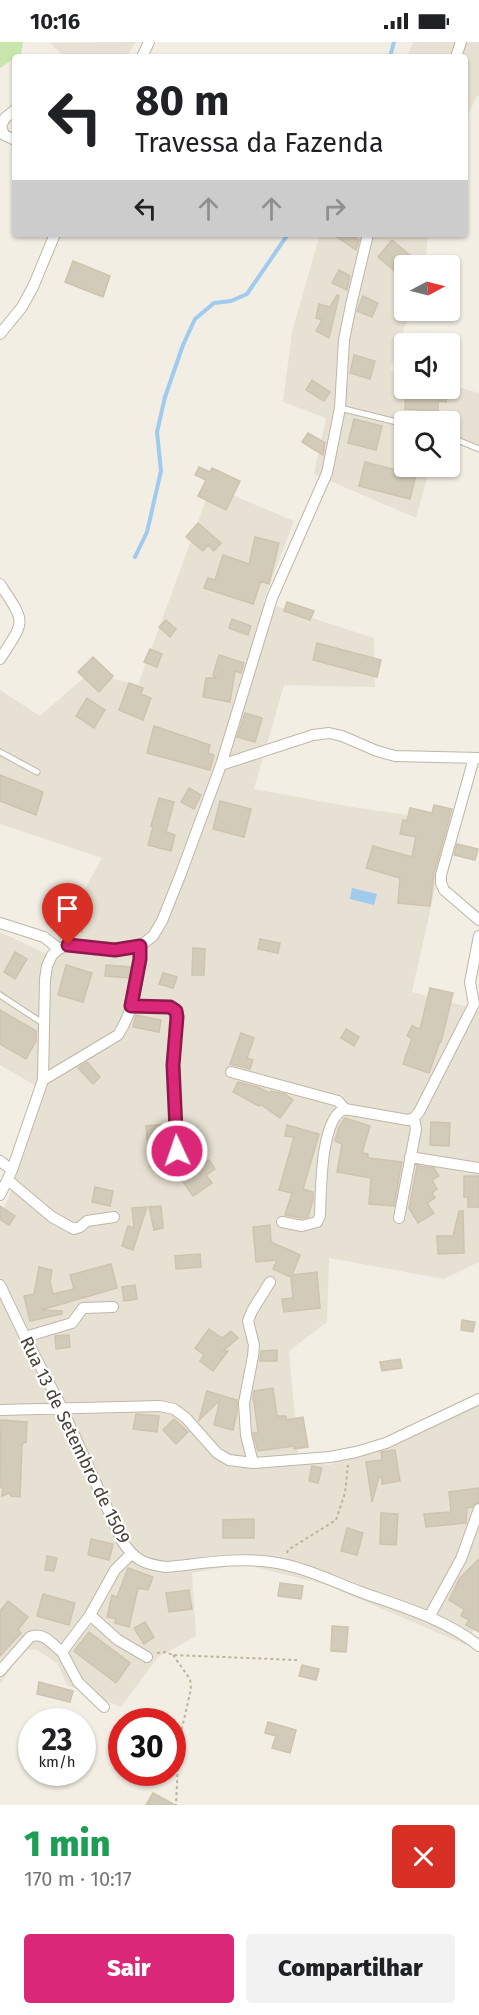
<!DOCTYPE html>
<html lang="pt">
<head>
<meta charset="utf-8">
<style>
  body { margin:0; font-family:"Fira Sans",sans-serif; background:#f2f2f2; color:#202124; height:100vh; display:flex; flex-direction:column; font-size:22px; white-space:nowrap }
  * { box-sizing:border-box; margin:0 }
  p { font-size:20px; color:#757577 }
  .icon { flex:none; width:33px; height:33px; fill:none; stroke:currentColor; stroke-width:2; stroke-linecap:round; stroke-linejoin:round }
  .map { position:relative; height:1763px; overflow:hidden }
  .sheet { display:flex; flex-direction:column; background:#fff; flex:1 }
  .sheet>* { flex:none }
  .guide { position:absolute; left:12px; top:12px; width:456px; height:183px; border-radius:6px; box-shadow:0 2px 4px #0004; background:#fff; color:#202124; overflow:hidden }
  .needle { width:39px; rotate:83deg }
  .buttons { position:absolute; left:394px; top:213px; display:grid; gap:12px }
  .buttons a { display:grid; place-items:center; width:66px; height:66px; border-radius:6px; background:#fff; box-shadow:0 2px 4px #0004; font-size:30px }
  .speed { position:absolute; left:18px; top:1666px; display:flex; gap:12px; font-size:30px; font-weight:700; text-align:center }
  .speed>* { display:grid; place-content:center; width:78px; height:78px; border-radius:50%; background:#fff; box-shadow:0 2px 4px #0004; line-height:1 }
  .speed small { font-size:15px; font-weight:400 }
  .speed .limit { border:9px solid #d22; background:#fff; color:#111 }
  .pin { position:absolute; display:grid; place-items:center; width:51px; height:51px; color:#fff; margin:-62px -26px; border-radius:50% 50% 50% 0; rotate:-45deg; box-shadow:0 0 6px #0007 }
  .pin .icon { rotate:45deg }
  .me { position:absolute; width:66px; margin:-33px; rotate:357deg; stroke-linejoin:round; filter:drop-shadow(0 0 4px #0008) }
  .turn { display:flex; align-items:center; gap:21px; height:126px; padding:0 24px; font-size:27px }
  .turn .icon { width:78px; height:78px; stroke-width:2.5 }
  .turn b { display:block; font-size:42px; line-height:51px }
  .lanes { display:flex; align-items:center; height:57px; padding:0 24px; background:#0003; justify-content:center; gap:30px; direction:ltr }
  .lanes .off { opacity:.35 }
  .round { display:grid; place-items:center; flex:none; width:63px; height:63px; border-radius:6px; background:#f2f2f2 }
  .headline { display:flex; align-items:center; justify-content:space-between; height:102px; padding:0 24px }
  h1 { font-size:36px; font-weight:800; line-height:45px; color:#1e9e55 }
  .action { display:flex; gap:12px; margin-top:auto; padding:12px 24px }
  .action a { flex:1; height:69px; border-radius:6px; background:#db2777; color:#fff; font-size:24px; font-weight:800; line-height:69px; text-align:center }
  .action a+a { background:#f2f2f2; color:#202124 }
  .status { display:flex; justify-content:space-between; align-items:center; height:42px; padding:0 30px; background:#fff; direction:ltr }
  .status svg { height:16px; fill:currentColor }
  .map>svg:first-child { display:block }
</style>
</head>
<body>
<div class="status"><b>10:16</b><svg viewBox="0 0 49 12"><path d="M0 12V9h3v3zM5 12V6h3v6zM10 12V3h3v9zM15 12V0h3v12zM26 1h20v11H26zM47 4h2v5h-2z"/></svg></div>
<div class="map">
<svg width="479" height="1763" viewBox="0 0 479 1763">
  <rect width="100%" height="100%" fill="#f2eee4"/>
  <!-- residential -->
  <path fill="#e6e1d2" d="M136 0 126 15H65L50 1Z
    M413 0H479V54H477L465 79V15H407Z
    M320 192H428L425 223 405 224V268L410 269 390 328 405 332V346H450V343L479 351V407L450 399V380H405V424L430 425 416 476 314 432 326 376 283 360 292 290Z
    M211 444 294 479 263 560 374 596 375 645 284 643 254 747 352 765 450 779 412 950 479 968V1220L444 1237 329 1216 327 1280 289 1309 299 1420 329 1423 479 1356V1576L466 1603 327 1543 243 1522 192 1531 196 1594 158 1615 121 1665 67 1643 57 1621 37 1608 25 1607 0 1642V1176L14 1141 38 1045 0 1023V890L49 913 102 816 0 782V648L40 674 89 631 138 643Z"/>
  <!-- green -->
  <path fill="#c9e6ad" d="M0 0H23L21 12 0 26Z"/>
  <!-- water -->
  <path fill="#a0caee" d="M352 846 377 852 374 863 350 857Z"/>
  <g fill="none" stroke-linecap="round" stroke-linejoin="round">
    <!-- stream -->
    <path stroke="#a0caee" stroke-width="4" d="M390 15 394 0
      M135 515 147 490 161 429 157 390 165 355 183 303 195 277 214 261 231 259 247 252 288 192"/>
  </g>
  <!-- building -->
  <path fill="#d3cbba" stroke="#cec3ad" stroke-width="1.5" d="M333 192H350L359 198 356 208Z
    M392 198 412 215 398 232 378 215Z
    M73 219 110 234 103 255 65 240Z
    M339 228 350 234 347 248 332 241Z
    M337 253 339 254 329 296 316 289 322 278 316 276 319 262 330 265Z
    M363 254 378 261 372 275 357 269Z
    M354 313 375 319 370 337 350 331Z
    M312 338 330 350 324 359 306 348Z
    M406 346H447L446 360 438 359V369L405 367Z
    M354 377 382 384 376 408 348 401Z
    M308 391 325 401 323 413 302 400Z
    M365 420 416 433 410 457 359 444Z
    M199 425 210 430 212 426 240 439 226 468 198 454 206 438 195 433Z
    M198 481 221 501 214 509 208 503 203 509 186 495Z
    M255 495 279 501 269 542 261 539 253 562 204 546 208 536 215 538 223 513 249 522Z
    M287 560 314 569 310 578 284 569Z
    M232 577 251 584 248 593 229 586Z
    M166 578 176 587 170 595 159 585Z
    M317 601 381 618 377 635 313 618Z
    M150 607 162 612 157 625 144 620Z
    M219 613 244 621 241 631 235 629 230 660 203 655 206 636H216L213 633Z
    M93 615 113 634 99 650 78 630Z
    M129 641 143 646 141 652 151 656 143 678 119 668Z
    M87 656 105 668 94 686 76 674Z
    M245 671 262 676 255 700 237 695Z
    M154 684 210 703 208 711 214 713 210 728 147 711Z
    M0 733 43 750 36 773 0 759Z
    M189 746 201 753 194 767 181 760Z
    M159 756 174 760 166 790 175 793 171 809 148 803 153 785 151 784Z
    M220 759 251 767 244 795 213 787Z
    M434 763 452 767 434 831 430 864 398 861 400 836 366 826 373 804 412 815 416 795 400 792 403 778 407 779 410 766 432 771Z
    M457 802 478 807 475 818 454 813Z
    M74 852 90 856 82 890 66 886Z
    M260 897 280 901 278 911 258 907Z
    M193 906 205 907 204 933H192Z
    M15 910 27 917 15 937 4 930Z
    M66 923 92 931 83 960 58 953Z
    M106 923 131 925 130 936 105 934Z
    M163 931 177 935 173 946 159 942Z
    M430 946 453 951 441 1000 440 999 429 1031 403 1022 412 996 407 994 412 984 420 987Z
    M0 968 36 989V999L26 1017 0 1002Z
    M136 973 161 978 159 990 133 985Z
    M346 987 359 995 354 1004 341 996Z
    M241 991 254 996 247 1016 253 1018 250 1027 230 1022Z
    M87 1020 100 1035 93 1042 78 1026Z
    M238 1040 258 1045 269 1051 271 1049 285 1052 293 1058 280 1076 260 1062 259 1064 233 1050Z
    M345 1076 370 1084 362 1111 368 1112V1116L402 1120 394 1164 369 1162 371 1136 337 1130 342 1102 335 1099 339 1085Z
    M431 1080 450 1081 449 1104 430 1103Z
    M167 1082 172 1123 150 1125 146 1084Z
    M287 1083 319 1092 303 1147 313 1150V1158L308 1175 302 1176 285 1173 292 1151 279 1148 294 1095 285 1094Z
    M209 1118 215 1127 206 1133 212 1141 193 1154 181 1137Z
    M417 1124 434 1126 439 1134 432 1138 437 1147 432 1151 435 1156 427 1161 434 1171 418 1181 409 1166Z
    M464 1134H479V1165H468V1155H464Z
    M95 1145 113 1149 110 1164 92 1160Z
    M0 1164 15 1174 9 1183 0 1177Z
    M161 1164 163 1186 154 1188 149 1165Z
    M147 1165 133 1208 122 1204 128 1184 134 1186 132 1166Z
    M459 1169H463L464 1211 438 1212 437 1194H453Z
    M270 1183 271 1200 300 1213 292 1233 317 1230 320 1266 284 1270 282 1257 293 1256 291 1235 273 1227 277 1218 256 1220 253 1185Z
    M200 1212 201 1225 176 1227 175 1214Z
    M111 1222 117 1246 41 1268 62 1269V1272L30 1279 24 1254 34 1252 39 1225 52 1228 50 1240 53 1252 74 1247 70 1233Z
    M135 1243 137 1257 124 1259 122 1245Z
    M462 1278 475 1280 473 1290 461 1288Z
    M209 1287 222 1296 231 1289 238 1296 223 1309H228L213 1329 200 1319 204 1313 195 1306Z
    M69 1293 70 1305 56 1307 55 1294Z
    M277 1308V1319H260L261 1309Z
    M400 1317 402 1326 382 1329 380 1320Z
    M273 1346 277 1374H286V1378L303 1375 308 1405 294 1407V1404L258 1409 253 1391 258 1390 254 1360 257 1361 253 1358V1355L254 1349Z
    M207 1349 237 1358V1370L233 1388 214 1383 220 1358 199 1378Z
    M136 1372 159 1374 157 1390 133 1387Z
    M174 1377 188 1390 176 1402 163 1388Z
    M1 1378 27 1380 26 1400 22 1402 20 1455 11 1454 9 1451 2 1454 3 1445 0 1446Z
    M395 1408 400 1439 382 1442V1436L379 1435 372 1460 366 1420 382 1418 381 1410Z
    M312 1424 322 1426 318 1441 309 1439Z
    M479 1446V1460L475 1461 472 1465 467 1466 466 1481 426 1485 424 1472 451 1470 449 1450Z
    M381 1471 398 1472 396 1503 380 1502Z
    M254 1477V1496H223V1478Z
    M347 1486 363 1491 357 1513 341 1509Z
    M91 1497 113 1502 109 1518 88 1513Z
    M47 1514 57 1516 54 1529 45 1528Z
    M479 1517V1590L466 1583 469 1578 461 1574 464 1567 449 1558 460 1536Z
    M128 1526 153 1535 148 1548 138 1546 129 1585 115 1581 116 1577 107 1575 112 1553 117 1555Z
    M280 1541 303 1544 301 1557 278 1554Z
    M189 1548 192 1567 169 1570 166 1551Z
    M43 1552 75 1561 69 1583 37 1574Z
    M8 1559 28 1575 18 1588 21 1591 0 1614V1569Z
    M145 1580 154 1595 144 1602 134 1586Z
    M332 1584 348 1585 346 1610 331 1609Z
    M89 1590 130 1621 116 1641 74 1609Z
    M302 1623 319 1627 316 1638 299 1634Z
    M39 1640 73 1649 70 1660 37 1652Z
    M268 1680 296 1688 290 1711 272 1706 276 1694 265 1691Z
    M153 1751 175 1763H146Z"/>
  <g fill="none" stroke-linecap="round" stroke-linejoin="round">
    <defs>
      <path id="service" d="M340 366 405 382
        M450 395 479 407
        M0 710 37 730
        M0 953 44 982"/>
      <path id="minor" d="M142 15 149 0
        M456 15 461 0
        M15 68 5 76 1 84 4 93 15 98
        M0 292 22 265 33 245 55 192
        M0 542C26 582 26 577 0 617
        M474 716 441 833V841L444 848 479 878
        M221 723 313 693 329 691 342 694 377 709 395 714 479 716
        M0 881 44 895 59 907
        M131 964 170 965 176 969 177 975 173 1023 177 1109
        M231 1030 338 1059 345 1067
        M43 1038 118 993C134 969 140 933 140 904
        M410 1115 479 1126
        M0 1119 12 1128
        M8 1138 52 1175 74 1187 80 1185 87 1179 114 1175
        M0 1153 12 1128 43 1038 45 937 47 924 52 913 59 907 68 903H81L115 908 140 904 153 894 162 879 180 834 221 723 272 556 327 431 340 366 344 298 351 263 368 192
        M399 1176 416 1087 414 1076
        M282 1180 302 1184 317 1180 320 1174C321 1151 320 1075 345 1067L408 1078 414 1076 419 1070 474 962 470 940 479 894
        M0 1243 25 1295 62 1366 122 1499C135 1518 143 1522 166 1525 200 1522 236 1515 271 1520 301 1524 330 1538 358 1549 399 1564 444 1576 479 1604
        M25 1295 72 1281 83 1266 113 1265
        M0 1368 160 1364 174 1367 186 1376 217 1411 229 1418 253 1421 330 1415 356 1410 386 1401 479 1357
        M253 1421 246 1393 244 1361 253 1314 254 1303 248 1279 252 1269 270 1240
        M90 1573 118 1598 147 1615
        M429 1575 461 1517 479 1467
        M0 1629 30 1595C43 1589 52 1602 62 1610
        M104 1665 78 1640 62 1610 90 1573 115 1528 131 1512"/>
    </defs>
    <!-- service casing -->
    <use href="#service" stroke="#bdb7a7" stroke-width="7"/>
    <!-- minor casing -->
    <use href="#minor" stroke="#bdb7a7" stroke-width="12"/>
    <!-- path -->
    <path stroke="#beb398" stroke-width="2" stroke-dasharray="3 3" stroke-linecap="butt" d="M287 1511 288 1508 336 1478 345 1451 348 1423
      M157 1611 165 1610 173 1613 297 1618
      M173 1613 190 1637 191 1647 179 1699 176 1763"/>
    <!-- service -->
    <use href="#service" stroke="#fff" stroke-width="5"/>
    <!-- minor -->
    <use href="#minor" stroke="#fff" stroke-width="10"/>
  </g>
  <g fill="none" stroke-linecap="round" stroke-linejoin="round">
    <defs>
      <path id="route" d="M68 903 115 908 140 904V917L131 964 170 965 176 969 177 975 173 1023 177 1109"/>
    </defs>
    <!-- route casing -->
    <use href="#route" stroke="#8e194d" stroke-width="15"/>
    <!-- route -->
    <use href="#route" stroke="#db2777" stroke-width="10"/>
  </g>
  <g text-anchor="middle" stroke-width="4.5" stroke-linejoin="round" paint-order="stroke">
    <!-- street labels -->
    <g font-size="18" fill="#443f34" stroke="#fff">
      <text transform="translate(75 1398) rotate(64)" y="6">Rua 13 de Setembro de 1509</text>
    </g>
  </g>
</svg>
<div class="buttons">
<a><svg class="needle" viewBox="-14 -14 28 28"><path d="M0-13l5 13h-10z" fill="#e53935"/><path d="M0 13l5-13h-10z" fill="#757577"/></svg></a>
<a><svg class="icon" aria-label="sound" viewBox="0 0 24 24"><path d="M4 9h4l5-4v14l-5-4H4zM17 9q2 3 0 6"/></svg></a>
<a><svg class="icon" aria-label="search" viewBox="0 0 24 24"><circle cx="10" cy="10" r="6"/><path d="M15 15l6 6"/></svg></a>
</div>
<div class="speed"><div>23<small>km/h</small></div><div class="limit">30</div></div>
<div class="pin" style="left:68px;top:903px;background:#d93025"><svg class="icon" aria-label="arrive" viewBox="0 0 24 24"><path d="M6 21V4h12l-3 4 3 4H6"/></svg></div>
<svg class="me" style="left:177px;top:1109px" viewBox="-20 -20 40 40"><circle r="17" fill="#db2777" stroke="#fff" stroke-width="3"/><path d="M0-11L8 9 0 5-8 9z" fill="#fff"/></svg>
<div class="guide">
<div class="turn"><svg class="icon" aria-label="left" viewBox="0 0 24 24"><path d="M17 20v-9H6M10 6l-5 5 5 5"/></svg><div><b>80 m</b>Travessa da Fazenda</div></div>
<div class="lanes"><svg class="icon" aria-label="left" viewBox="0 0 24 24"><path d="M17 20v-9H6M10 6l-5 5 5 5"/></svg><svg class="icon off" aria-label="ahead" viewBox="0 0 24 24"><path d="M12 20V5M6 11l6-6 6 6"/></svg><svg class="icon off" aria-label="ahead" viewBox="0 0 24 24"><path d="M12 20V5M6 11l6-6 6 6"/></svg><svg class="icon off" aria-label="right" viewBox="0 0 24 24"><path d="M7 20v-9h11M14 6l5 5-5 5"/></svg></div>
</div>
</div>
<section class="sheet">
<div class="headline"><div><h1>1 min</h1><p>170 m · 10:17</p></div><a class="round" style="background:#d93025;color:#fff"><svg class="icon" aria-label="close" viewBox="0 0 24 24"><path d="M6 6l12 12M18 6L6 18"/></svg></a></div>
<div class="action"><a>Sair</a><a>Compartilhar</a></div>
</section>
</body>
</html>
